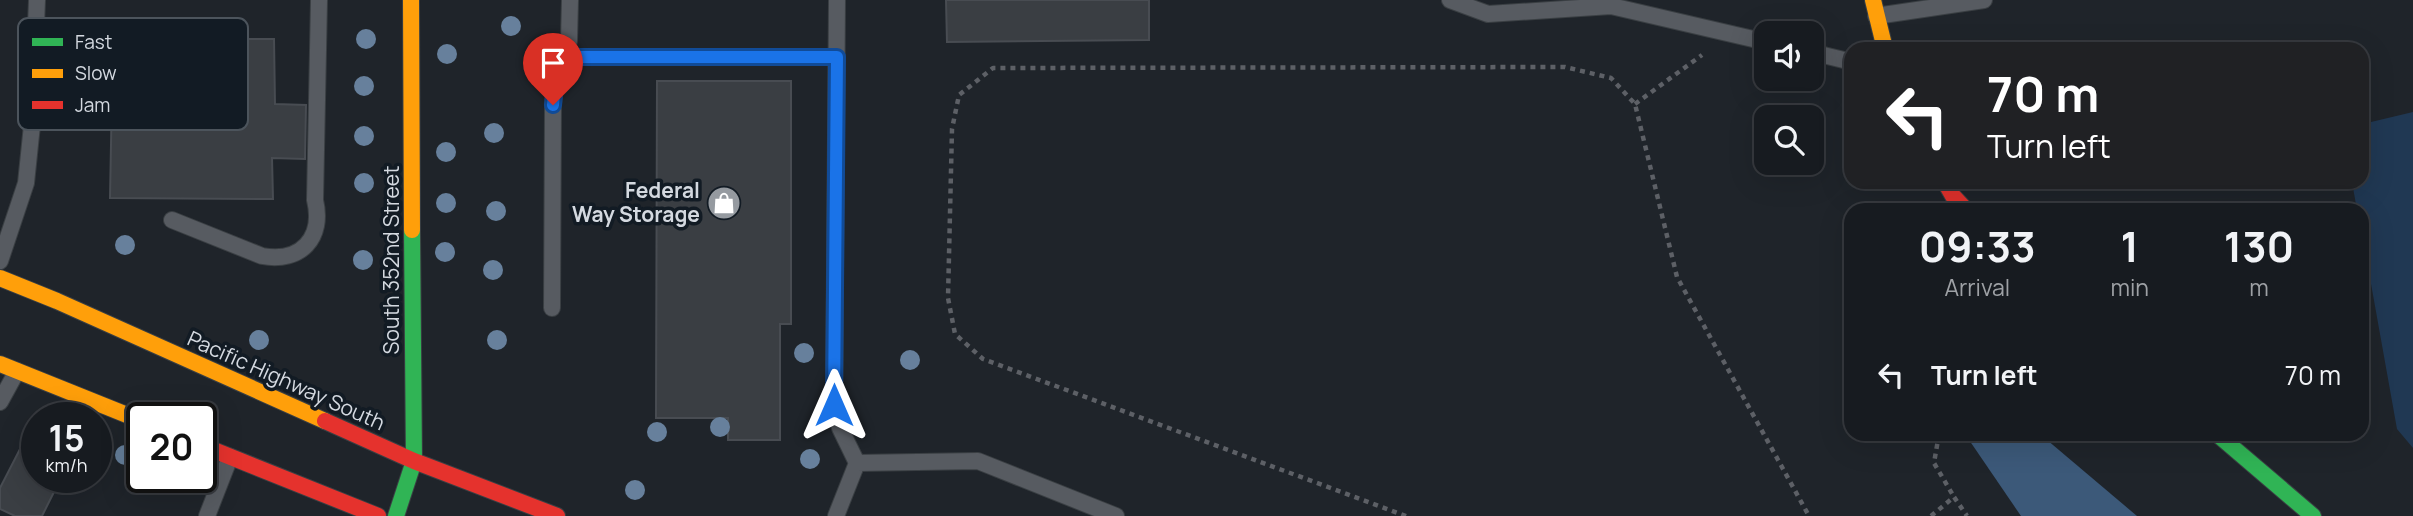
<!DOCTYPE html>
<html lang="en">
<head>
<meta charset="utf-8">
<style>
  body { margin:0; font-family:Manrope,sans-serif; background:#24282d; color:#f1f3f6; height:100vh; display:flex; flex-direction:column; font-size:26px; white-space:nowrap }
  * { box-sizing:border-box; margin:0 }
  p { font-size:23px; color:#9ea1a5 }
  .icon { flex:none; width:38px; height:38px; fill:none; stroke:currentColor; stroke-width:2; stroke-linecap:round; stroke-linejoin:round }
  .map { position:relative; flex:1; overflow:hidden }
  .side { position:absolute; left:1844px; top:203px; width:525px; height:238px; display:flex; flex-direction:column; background:#171b20; border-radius:21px; box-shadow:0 7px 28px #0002,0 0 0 2px #36393e }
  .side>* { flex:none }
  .top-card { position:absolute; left:1844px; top:42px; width:525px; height:147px; border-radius:21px; box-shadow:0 7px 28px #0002,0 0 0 2px #36393e; background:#202124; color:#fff; overflow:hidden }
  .controls { position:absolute; left:1754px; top:21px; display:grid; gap:14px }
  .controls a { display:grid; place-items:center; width:70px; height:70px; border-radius:14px; background:#171b20; box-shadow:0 7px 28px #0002,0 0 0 2px #36393e; font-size:35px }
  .speed { position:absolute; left:21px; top:402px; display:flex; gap:14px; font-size:35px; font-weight:700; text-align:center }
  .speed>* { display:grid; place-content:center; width:91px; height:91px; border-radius:50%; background:#171b20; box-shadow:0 7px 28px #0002,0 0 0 2px #36393e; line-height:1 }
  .speed small { font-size:18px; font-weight:400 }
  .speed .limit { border:4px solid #111; border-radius:10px; background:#fff; color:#111 }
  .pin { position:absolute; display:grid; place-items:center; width:60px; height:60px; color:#fff; margin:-72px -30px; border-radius:50% 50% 50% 0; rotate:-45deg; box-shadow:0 0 7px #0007 }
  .pin .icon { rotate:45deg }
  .me { position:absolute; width:77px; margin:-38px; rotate:0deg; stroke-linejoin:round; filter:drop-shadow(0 0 5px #0008) }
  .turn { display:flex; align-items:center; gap:24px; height:147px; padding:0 28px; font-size:32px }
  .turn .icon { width:91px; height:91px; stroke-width:2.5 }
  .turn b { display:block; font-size:49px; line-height:60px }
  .eta { display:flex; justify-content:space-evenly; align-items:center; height:119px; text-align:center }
  .eta b { font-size:42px; font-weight:700; line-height:49px }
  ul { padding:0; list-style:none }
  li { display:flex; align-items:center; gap:21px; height:105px; padding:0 28px }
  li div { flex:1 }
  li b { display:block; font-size:26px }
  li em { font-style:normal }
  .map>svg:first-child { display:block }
</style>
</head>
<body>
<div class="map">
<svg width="2413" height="516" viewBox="0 0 2413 516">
  <rect width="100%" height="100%" fill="#1f242a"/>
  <!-- green -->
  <path fill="#203853" d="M2413 112V448L2397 429 2363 239 2362 210H2357L2352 182H2362L2363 132 2371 122Z"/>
  <!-- water -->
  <path fill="#3c5979" d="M1965 434H2040L2137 516H2021Z"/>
  <!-- building -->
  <path fill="#3a3e43" stroke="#484c52" stroke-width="2" d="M946 0H1149V40L947 42Z
    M113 39H274L275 104 306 105 305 159 272 158 273 199 110 198Z
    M657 81H791V324H780V440H728V418H656Z
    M37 416V478H61L42 516H15L0 509V488Z"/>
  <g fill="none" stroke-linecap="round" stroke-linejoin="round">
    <defs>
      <path id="lane" d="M1450 0 1488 14 1611 6 1766 42
        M1876 16 1984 0
        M1811 52 1852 62
        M565 57H837
        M172 220 262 256C301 263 324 238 315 200L319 0
        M0 261 26 183 32 125 37 0
        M552 308 553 105 555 84 569 41 570 0
        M0 402 17 371
        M857 463 978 461 1116 516
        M207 516 230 457
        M836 516 857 463 840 428 834 405 837 0"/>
      <path id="fast" d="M2217 434 2313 516
        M396 516 414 461 412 230"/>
      <path id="slow" d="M411 0 412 230
        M1873 0 1885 49
        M0 278 57 301 325 421
        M0 364 142 421"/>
      <path id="jam" d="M1945 182 1953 196 1966 210
        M325 421 414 461 557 516
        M201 445 378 516"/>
    </defs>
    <!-- lane casing -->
    <use href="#lane" stroke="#3a3f43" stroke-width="18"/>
    <!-- fast casing -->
    <use href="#fast" stroke="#3a3f43" stroke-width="18"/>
    <!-- slow casing -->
    <use href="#slow" stroke="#3a3f43" stroke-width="18"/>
    <!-- jam casing -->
    <use href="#jam" stroke="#3a3f43" stroke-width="18"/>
    <!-- path -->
    <path stroke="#5d6066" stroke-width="4.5" stroke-dasharray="5 5" stroke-linecap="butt" d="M1635 104 1702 55
      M1939 434 1934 463 1954 497
      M1406 516 983 359 955 334 948 298 952 129 959 95 993 68 1565 67 1611 78 1635 104 1677 277 1809 516
      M1931 516 1954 497 1967 516"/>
    <!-- lane -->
    <use href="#lane" stroke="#575b61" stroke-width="16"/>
    <!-- fast -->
    <use href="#fast" stroke="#30b455" stroke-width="16"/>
    <!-- slow -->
    <use href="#slow" stroke="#ff9f0a" stroke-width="16"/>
    <!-- jam -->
    <use href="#jam" stroke="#e5322d" stroke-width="16"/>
  </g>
  <!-- trees -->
  <g fill="#67809c">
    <circle cx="511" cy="26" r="10"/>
    <circle cx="366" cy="39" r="10"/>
    <circle cx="447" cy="54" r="10"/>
    <circle cx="364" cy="86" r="10"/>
    <circle cx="494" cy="133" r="10"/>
    <circle cx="364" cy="136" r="10"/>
    <circle cx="446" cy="152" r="10"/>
    <circle cx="364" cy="183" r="10"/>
    <circle cx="446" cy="203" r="10"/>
    <circle cx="496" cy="211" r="10"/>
    <circle cx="125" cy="245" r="10"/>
    <circle cx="445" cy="252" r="10"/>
    <circle cx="363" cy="260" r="10"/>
    <circle cx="493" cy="270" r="10"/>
    <circle cx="259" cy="340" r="10"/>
    <circle cx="497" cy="340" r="10"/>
    <circle cx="804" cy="353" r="10"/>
    <circle cx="910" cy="360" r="10"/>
    <circle cx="720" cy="427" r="10"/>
    <circle cx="657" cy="432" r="10"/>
    <circle cx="125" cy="455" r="10"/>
    <circle cx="810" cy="459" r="10"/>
    <circle cx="635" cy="490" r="10"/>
  </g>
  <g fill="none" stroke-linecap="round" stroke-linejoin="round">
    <defs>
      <path id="route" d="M553 105 555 84 565 57H837L834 405"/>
    </defs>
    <!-- route casing -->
    <use href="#route" stroke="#114b97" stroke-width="18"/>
    <!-- route -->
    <use href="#route" stroke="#1a73e8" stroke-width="12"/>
  </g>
  <!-- icons -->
  <defs>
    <symbol id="shop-disc" viewBox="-11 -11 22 22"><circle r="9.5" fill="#959aa0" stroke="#121b24"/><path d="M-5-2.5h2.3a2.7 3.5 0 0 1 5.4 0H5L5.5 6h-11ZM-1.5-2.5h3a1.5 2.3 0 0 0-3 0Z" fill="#fff"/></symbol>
  </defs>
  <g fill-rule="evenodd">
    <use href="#shop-disc" x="705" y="184" width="38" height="38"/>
  </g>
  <g text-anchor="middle" stroke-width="7" stroke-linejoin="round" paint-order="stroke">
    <!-- poi labels -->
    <g font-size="21" font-weight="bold" fill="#d4d9e0" stroke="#121b24" text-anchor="end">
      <text x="700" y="198">Federal<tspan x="700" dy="24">Way Storage</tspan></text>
    </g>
    <!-- street labels -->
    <g font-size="21" fill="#d4d9e0" stroke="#121b24">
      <text transform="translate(392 260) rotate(-90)" y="7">South 352nd Street</text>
      <text transform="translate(286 381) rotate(24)" y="7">Pacific Highway South</text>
    </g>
  </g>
  <!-- legend -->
  <rect x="18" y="18" width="230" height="112" rx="10" fill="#121b24" stroke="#4c545c" stroke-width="2"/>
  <rect x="32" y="38" width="31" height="8" fill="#30b455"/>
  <rect x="32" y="69" width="31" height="9" fill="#ff9f0a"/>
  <rect x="32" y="101" width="31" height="8" fill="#e5322d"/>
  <g font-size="19" fill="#d4d9e0">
    <text x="75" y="49">Fast</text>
    <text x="75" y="80">Slow</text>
    <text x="75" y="112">Jam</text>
  </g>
</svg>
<div class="controls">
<a><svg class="icon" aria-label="sound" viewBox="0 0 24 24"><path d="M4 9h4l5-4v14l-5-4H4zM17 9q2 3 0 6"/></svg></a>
<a><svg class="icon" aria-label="search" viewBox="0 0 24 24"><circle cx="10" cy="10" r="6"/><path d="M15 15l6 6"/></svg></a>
</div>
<div class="speed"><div>15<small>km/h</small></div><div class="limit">20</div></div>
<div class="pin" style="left:553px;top:105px;background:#d93025"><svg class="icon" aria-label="arrive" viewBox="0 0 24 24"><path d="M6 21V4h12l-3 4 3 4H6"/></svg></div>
<svg class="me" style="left:834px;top:405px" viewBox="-20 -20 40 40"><path d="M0-17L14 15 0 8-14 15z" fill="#1a73e8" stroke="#fff" stroke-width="4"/></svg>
<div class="top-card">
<div class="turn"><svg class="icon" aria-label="left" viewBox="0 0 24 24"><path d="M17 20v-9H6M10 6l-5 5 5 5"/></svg><div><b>70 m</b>Turn left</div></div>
</div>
<section class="side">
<div class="eta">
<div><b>09:33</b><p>Arrival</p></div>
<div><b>1</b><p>min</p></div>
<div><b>130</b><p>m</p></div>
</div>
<ul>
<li><svg class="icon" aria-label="left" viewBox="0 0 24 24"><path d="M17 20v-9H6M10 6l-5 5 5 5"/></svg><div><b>Turn left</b></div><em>70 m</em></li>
</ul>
</section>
</div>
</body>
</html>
